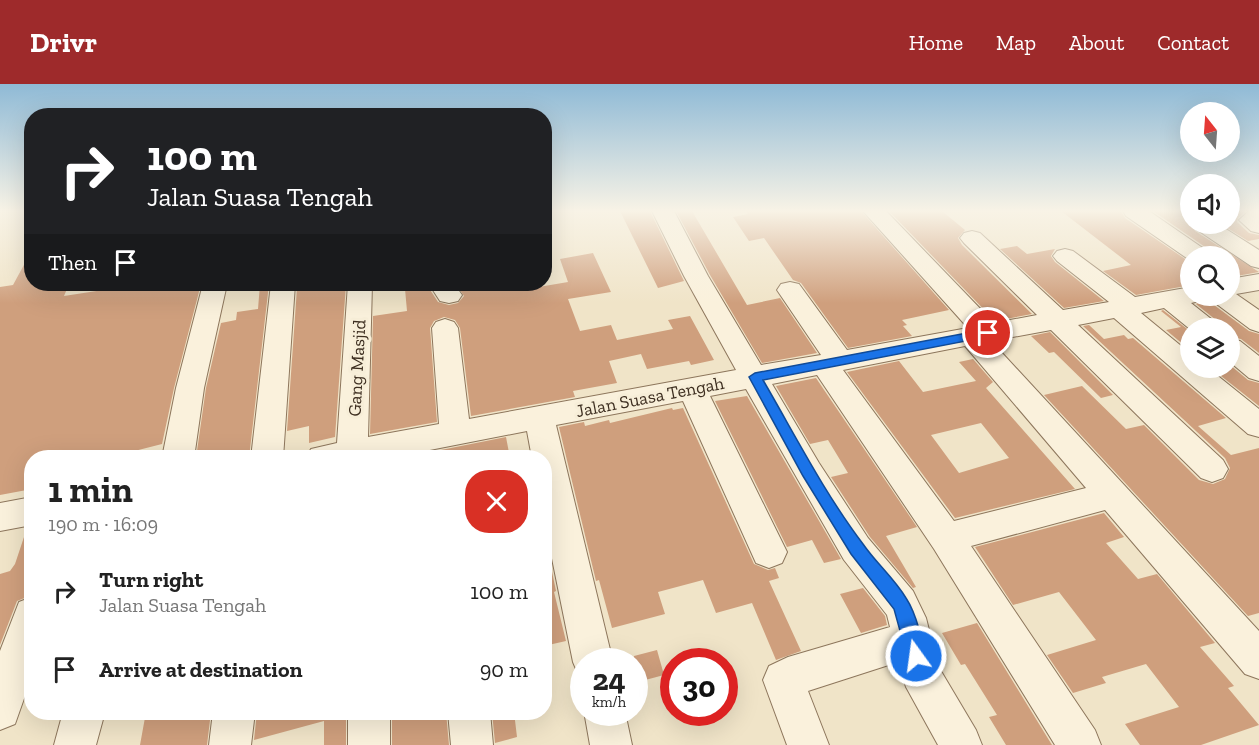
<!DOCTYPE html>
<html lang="en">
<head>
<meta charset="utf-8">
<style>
  body { margin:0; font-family:"Zilla Slab",serif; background:#f2f2f2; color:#222; height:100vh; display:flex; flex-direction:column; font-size:22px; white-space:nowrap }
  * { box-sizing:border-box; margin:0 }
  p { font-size:20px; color:#767676 }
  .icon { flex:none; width:33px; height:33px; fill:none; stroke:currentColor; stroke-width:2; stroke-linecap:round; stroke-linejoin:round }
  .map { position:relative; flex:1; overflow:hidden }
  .side { position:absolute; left:24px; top:366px; width:528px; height:270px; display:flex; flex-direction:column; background:#fff; border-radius:24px; box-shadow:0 6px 24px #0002 }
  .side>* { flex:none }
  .top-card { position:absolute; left:24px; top:24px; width:528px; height:183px; border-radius:24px; box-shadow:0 6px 24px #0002; background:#202124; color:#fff; overflow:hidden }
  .needle { width:39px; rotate:343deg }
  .controls { position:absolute; left:1180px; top:18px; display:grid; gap:12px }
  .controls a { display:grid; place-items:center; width:60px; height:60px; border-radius:50%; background:#fff; box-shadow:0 6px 24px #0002; font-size:30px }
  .speed { position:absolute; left:570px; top:564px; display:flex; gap:12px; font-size:30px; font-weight:700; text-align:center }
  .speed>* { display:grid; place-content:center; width:78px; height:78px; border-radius:50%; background:#fff; box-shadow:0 6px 24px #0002; line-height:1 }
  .speed small { font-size:15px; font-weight:400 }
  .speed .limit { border:9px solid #d22; background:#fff; color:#111 }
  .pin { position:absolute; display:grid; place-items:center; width:51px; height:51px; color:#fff; margin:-26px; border:3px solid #fff; border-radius:50%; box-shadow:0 2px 6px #0007 }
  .me { position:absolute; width:66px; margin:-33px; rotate:346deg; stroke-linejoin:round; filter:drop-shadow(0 0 4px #0008) }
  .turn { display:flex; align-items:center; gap:21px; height:126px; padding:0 24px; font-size:27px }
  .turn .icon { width:78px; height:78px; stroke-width:2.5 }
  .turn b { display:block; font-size:42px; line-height:51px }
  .then { display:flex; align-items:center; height:57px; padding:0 24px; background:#0003; gap:12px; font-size:22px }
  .round { display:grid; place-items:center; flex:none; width:63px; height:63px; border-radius:24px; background:#f2f2f2 }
  .head { display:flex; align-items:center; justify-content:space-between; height:102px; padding:0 24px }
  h1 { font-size:36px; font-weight:700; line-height:45px }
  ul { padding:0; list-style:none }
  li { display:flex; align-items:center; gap:18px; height:78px; padding:0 24px }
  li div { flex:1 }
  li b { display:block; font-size:22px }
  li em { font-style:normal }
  header { display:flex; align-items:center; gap:36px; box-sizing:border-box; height:84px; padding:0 30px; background:#9e2a2b; color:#fff }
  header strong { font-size:28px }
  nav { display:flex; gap:33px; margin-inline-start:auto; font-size:21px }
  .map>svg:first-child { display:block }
</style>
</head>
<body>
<header>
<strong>Drivr</strong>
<nav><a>Home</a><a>Map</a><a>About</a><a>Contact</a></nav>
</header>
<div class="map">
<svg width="1259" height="661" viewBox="0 0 1259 661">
  <rect width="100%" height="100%" fill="#f0e4c8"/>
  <!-- building -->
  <path fill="#cf9f7d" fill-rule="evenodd" d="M620 127H650L684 197 658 204Z
    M676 127H692L747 221 780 214 817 269 762 279 710 191Z
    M746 127H861L949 226 902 236 907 241 903 242 912 252 848 264 801 199 793 196 764 154 749 157 733 133 748 130Z
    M889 127H942L965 146 958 154 962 161 1032 230 995 237Z
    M1061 127H1121L1125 134 1191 179V201L1136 211 1103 187 1131 181Z
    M1153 127H1191V140L1195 147 1259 188 1231 193 1230 172H1213L1208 165Z
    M1230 127H1246L1238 134 1237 138 1249 149 1259 151V155L1248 157 1221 140H1230Z
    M1017 162 1027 170 1055 165 1051 172 1055 178 1104 217 1064 224 1000 165Z
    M32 166V200H69L64 212 129 202 130 200H201L174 304 162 360 107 374H32V405L0 411V203L13 201Z
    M593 169 611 208 568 215 580 247 611 241 617 256 673 245 668 236 690 232 714 276 691 281 689 277 647 285 641 270 609 277 617 299 573 307 575 313 471 332 460 244 455 236 444 233 434 237 430 244 437 338 370 350 373 232 407 227 405 205 427 201 438 218 449 221 458 219 464 212 456 200H521V206L568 198 560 175Z
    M260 200H269L249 374H196L206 304 221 239 236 236 237 228 258 225Z
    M326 200H346L335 353 309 359V342L287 347 297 204Z
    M1203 216 1210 222 1214 221 1249 247 1259 250V269L1241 255 1230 253V244H1221L1216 236 1196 220Z
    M1163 226 1191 248V267L1166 246 1181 243 1161 227Z
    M1089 241 1104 255 1124 251 1128 255 1133 254 1226 334 1198 342 1231 371 1259 364V529L1248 532 1044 311 1082 302 1126 345 1144 341 1199 396 1213 400 1225 395 1230 384 1225 374 1083 242Z
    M1050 248 1113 311 1101 314 1054 268 1049 269 1031 252Z
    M973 275 993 298 986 304 1075 405 955 434 847 288 899 277 923 308 976 297 959 278ZM981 339 1009 374 959 389 931 351Z
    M1230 281 1248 296 1259 299V322L1211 284H1230Z
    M816 294 917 443 886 452 916 503 913 504 870 453 831 393 848 389 828 356 810 360 776 302Z
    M747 312 841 475 824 479 812 456 787 463 715 317Z
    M672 324 673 326 683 324 754 480 768 486 775 484 779 494 769 497 801 567 776 576 752 519 716 529 703 496 658 508 665 530 612 544 599 496 596 497 559 343 584 338 585 342 609 336 610 339Z
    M506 353 510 374H411V372Z
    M1104 429 1124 453 1106 459 1138 495 1157 490 1215 559 1200 563 1234 602 1228 604 1259 641 1201 661H1140L1125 640 1179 623 1146 580 1102 593 1106 599 1073 609 1047 571 1096 556 1059 508 1013 521 975 463Z
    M32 443V511L17 517 0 561V490L10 487 15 480 27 444Z
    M544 449 556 507 554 508 566 557 544 562Z
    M863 504 885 532 887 541 861 549 840 510Z
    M977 539 1052 661H1006L989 633 997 631 965 580 961 581 942 549Z
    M657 566 664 591 634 599V572Z
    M146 628H211L207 661H140Z
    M257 628H346V661H324V637L254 656Z
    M392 628H446L449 661H392Z
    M492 628H514L517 653 495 659Z"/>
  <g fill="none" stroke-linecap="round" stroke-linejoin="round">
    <defs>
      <path id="minor" d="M652 127H674L708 192 761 281 821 271 777 206 781 200 790 198 799 200 847 266 968 244 863 127H886L994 239 1037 231 964 159 960 154 964 149 972 147 980 149 1063 226 1109 218 1057 177 1053 172 1057 167 1065 165 1073 167 1135 213 1191 203V212H1203L1200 217 1191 219 1215 238 1219 244 1191 246 1164 224 1141 229 1191 270V284H1208L1259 325V353L1248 350 1114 234 1078 241 1223 376 1228 385 1223 394 1212 398 1201 394 1051 246 991 257 1259 547V595L1245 590 1105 426 971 462 1095 646 1101 661H1055L934 465 817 291 772 300 819 379 868 454 913 507 926 534 938 582 976 646 982 661H938L906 603 898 578 808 607 829 661H787L763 596 769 582 788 573 890 543 887 531 844 476 746 305 710 312 787 468 782 479 769 484 756 479 683 317 556 341 613 578H584V594L579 592 573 578 544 435V374H532L527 347 389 374H306L311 365 337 359 348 200H372L368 353 439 340 432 244 436 238 445 235 454 238 458 244 469 335 736 286 684 192ZM965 262 1086 404 954 437 843 286Z
        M1123 127H1149L1207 167 1211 172H1191V177L1126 132Z
        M1249 127H1259V149L1251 147 1239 136Z
        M1193 140H1218L1259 166V184L1251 182 1196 145Z
        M1259 190V206L1236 210 1259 226V248L1250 245 1214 218 1210 212H1230V195Z
        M203 200H227L204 304 194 374H162L176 304Z
        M271 200H295L283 374H251Z
        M429 200H454L462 211 458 217 449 219 440 217Z
        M1230 255 1240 257 1259 272V297L1249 294 1230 278Z
        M32 413V441L0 447V419Z
        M32 513V592L15 640 0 646V567L19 518Z
        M584 627 625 628 632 661H590Z
        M63 628H105L96 661H54Z
        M213 628H255L251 661H209Z
        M348 628H390V661H348Z
        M448 628H490L493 661H451Z"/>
    </defs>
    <!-- minor casing -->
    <use href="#minor" stroke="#8d765c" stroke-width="2"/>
    <!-- minor -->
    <use href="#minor" fill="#faf1dc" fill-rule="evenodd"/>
  </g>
  <!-- sky -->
  <linearGradient id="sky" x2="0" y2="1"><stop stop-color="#8fbad6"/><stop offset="0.58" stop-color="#f8f3e6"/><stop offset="1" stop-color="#f8f3e6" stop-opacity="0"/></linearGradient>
  <rect width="1259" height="219" fill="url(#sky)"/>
  <!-- route -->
  <path fill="#1a73e8" stroke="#114b97" stroke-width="1.5" d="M988 245 992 246V252L763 296C795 351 825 410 863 460 876 479 894 494 906 514 914 526 928 565 922 578L916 581 909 578 907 572 894 525 851 470 803 392 749 293 755 289Z"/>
  <g text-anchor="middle" stroke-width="6" stroke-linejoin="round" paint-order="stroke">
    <!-- street labels -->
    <g font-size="18" fill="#3d2e20" stroke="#f7eed8">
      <text transform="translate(357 284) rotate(-87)" y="6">Gang Masjid</text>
      <text transform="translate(650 313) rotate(-11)" y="6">Jalan Suasa Tengah</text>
    </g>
  </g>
</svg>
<div class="controls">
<a><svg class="needle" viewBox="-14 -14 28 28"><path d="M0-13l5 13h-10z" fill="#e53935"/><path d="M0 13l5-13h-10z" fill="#767676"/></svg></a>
<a><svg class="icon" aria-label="sound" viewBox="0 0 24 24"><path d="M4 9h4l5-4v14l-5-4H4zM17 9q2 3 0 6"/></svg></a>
<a><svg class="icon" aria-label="search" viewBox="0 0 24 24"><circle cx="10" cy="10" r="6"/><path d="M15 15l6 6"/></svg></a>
<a><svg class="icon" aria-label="layers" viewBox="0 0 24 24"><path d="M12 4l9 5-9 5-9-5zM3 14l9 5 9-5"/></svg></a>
</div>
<div class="speed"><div>24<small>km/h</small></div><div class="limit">30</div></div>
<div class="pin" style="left:988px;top:249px;background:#d93025"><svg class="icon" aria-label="arrive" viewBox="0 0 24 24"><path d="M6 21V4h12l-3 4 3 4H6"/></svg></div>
<svg class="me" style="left:916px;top:572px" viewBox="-20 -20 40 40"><circle r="17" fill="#1a73e8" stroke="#fff" stroke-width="3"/><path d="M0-11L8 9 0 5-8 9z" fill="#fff"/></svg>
<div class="top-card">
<div class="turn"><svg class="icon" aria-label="right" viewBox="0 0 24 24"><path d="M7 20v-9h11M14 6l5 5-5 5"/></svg><div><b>100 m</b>Jalan Suasa Tengah</div></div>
<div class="then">Then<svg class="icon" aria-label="arrive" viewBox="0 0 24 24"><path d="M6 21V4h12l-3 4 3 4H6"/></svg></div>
</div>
<section class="side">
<div class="head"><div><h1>1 min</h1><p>190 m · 16:09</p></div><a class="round" style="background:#d93025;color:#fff"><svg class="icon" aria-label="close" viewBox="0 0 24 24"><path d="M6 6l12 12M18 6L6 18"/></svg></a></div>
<ul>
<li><svg class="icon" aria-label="right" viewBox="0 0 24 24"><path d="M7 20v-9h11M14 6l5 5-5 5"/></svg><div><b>Turn right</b><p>Jalan Suasa Tengah</p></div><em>100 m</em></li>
<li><svg class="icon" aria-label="arrive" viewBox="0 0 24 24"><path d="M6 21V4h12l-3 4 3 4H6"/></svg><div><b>Arrive at destination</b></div><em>90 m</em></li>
</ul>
</section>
</div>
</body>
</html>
